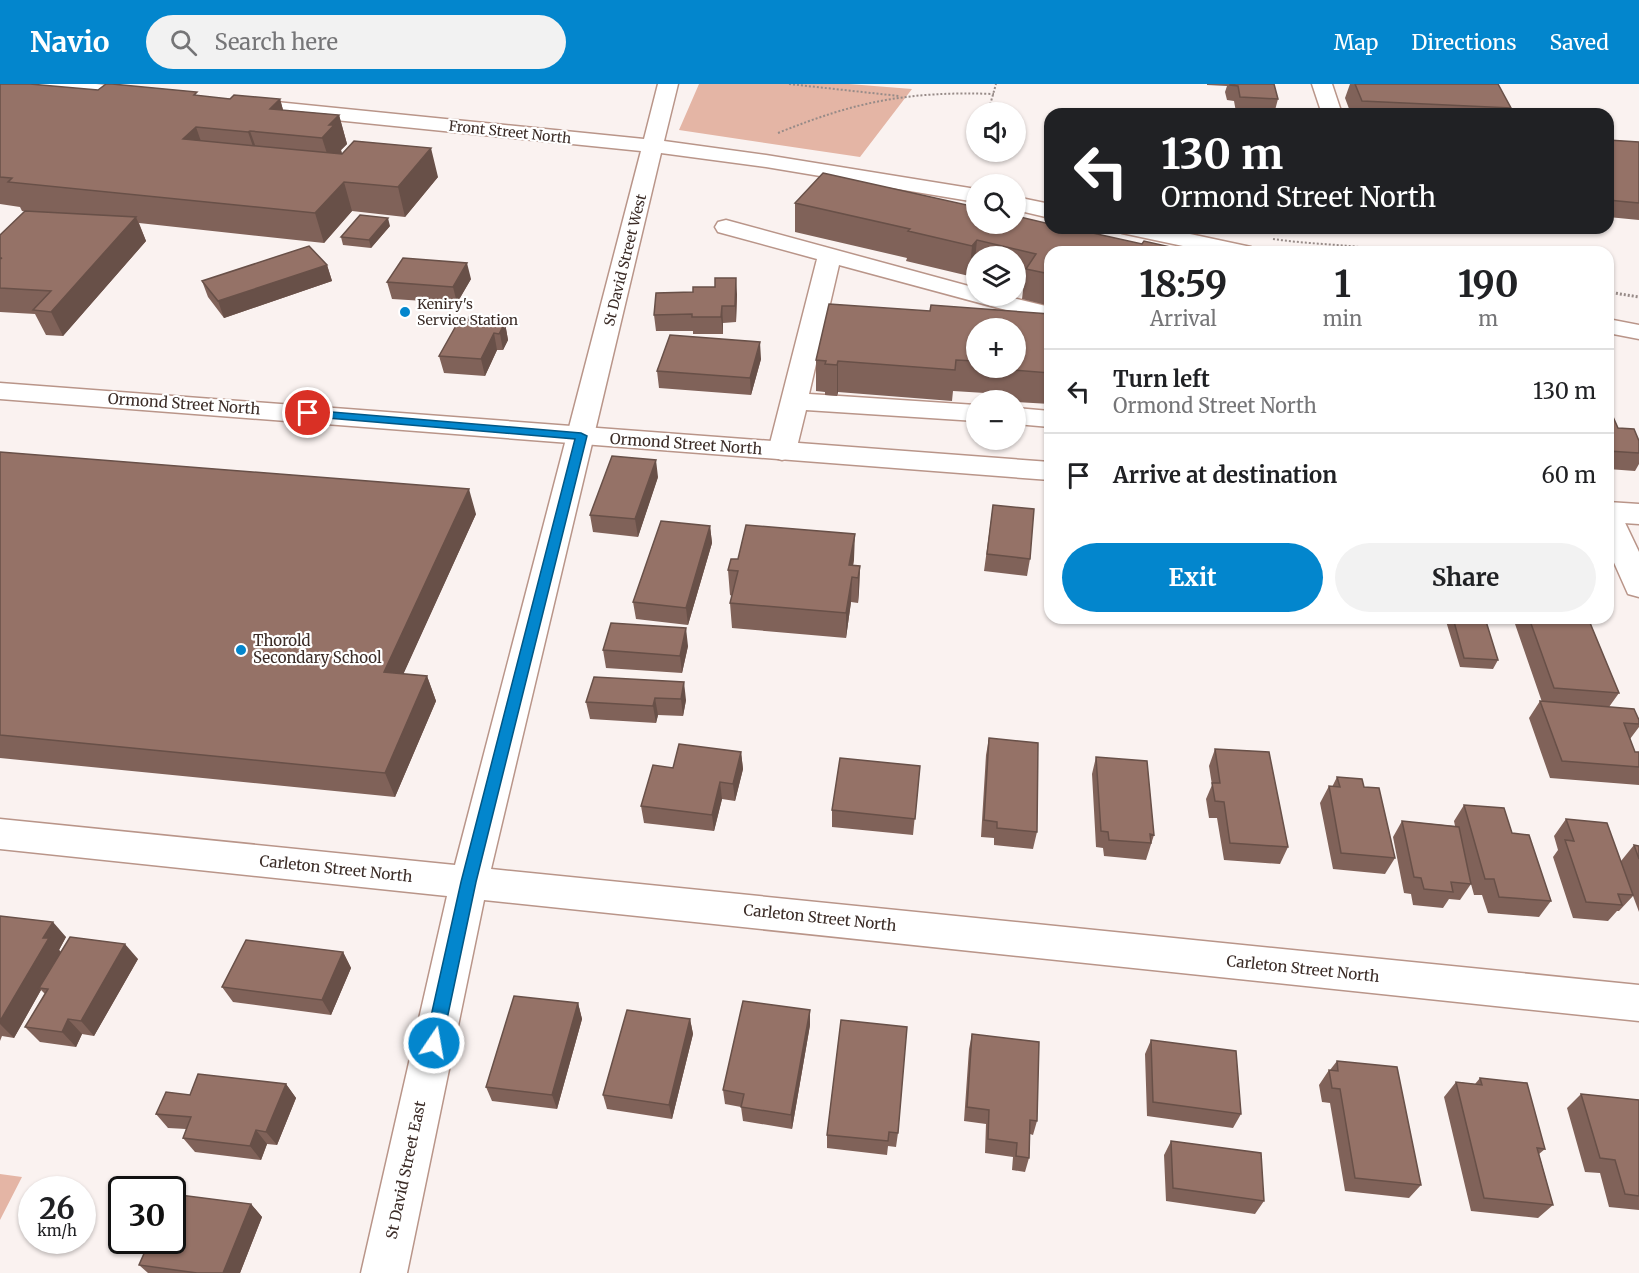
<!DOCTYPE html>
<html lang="en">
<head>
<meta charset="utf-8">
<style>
  body { margin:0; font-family:Merriweather,serif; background:#f2f2f2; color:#202124; height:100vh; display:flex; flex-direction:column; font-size:22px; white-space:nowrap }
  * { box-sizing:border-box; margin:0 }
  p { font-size:20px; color:#757577 }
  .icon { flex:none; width:33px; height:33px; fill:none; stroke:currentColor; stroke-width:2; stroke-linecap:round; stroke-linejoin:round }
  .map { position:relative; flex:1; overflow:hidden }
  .panel { position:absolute; left:1044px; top:162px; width:570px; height:378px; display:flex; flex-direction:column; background:#fff; border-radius:18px; box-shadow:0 2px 4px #0004 }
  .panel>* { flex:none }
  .guide { position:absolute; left:1044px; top:24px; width:570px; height:126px; border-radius:18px; box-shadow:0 2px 4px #0004; background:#202124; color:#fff; overflow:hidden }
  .fabs { position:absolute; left:966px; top:18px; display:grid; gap:12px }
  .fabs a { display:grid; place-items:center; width:60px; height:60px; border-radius:50%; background:#fff; box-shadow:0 2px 4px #0004; font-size:30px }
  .speed { position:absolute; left:18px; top:1092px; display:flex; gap:12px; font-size:30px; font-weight:700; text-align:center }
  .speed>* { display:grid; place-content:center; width:78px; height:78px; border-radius:50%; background:#fff; box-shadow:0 2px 4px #0004; line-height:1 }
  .speed small { font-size:15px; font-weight:400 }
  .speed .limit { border:3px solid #111; border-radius:9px; background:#fff; color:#111 }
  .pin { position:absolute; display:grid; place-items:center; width:51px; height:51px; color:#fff; margin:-26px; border:3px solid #fff; border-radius:50%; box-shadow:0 2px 6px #0007 }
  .me { position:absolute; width:66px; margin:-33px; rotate:12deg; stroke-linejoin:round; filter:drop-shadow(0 0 4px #0008) }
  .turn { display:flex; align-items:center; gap:21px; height:126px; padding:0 18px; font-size:27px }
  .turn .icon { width:78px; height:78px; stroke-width:2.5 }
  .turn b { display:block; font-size:42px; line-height:51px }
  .eta { display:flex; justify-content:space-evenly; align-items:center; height:102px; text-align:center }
  .eta b { font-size:36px; font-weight:700; line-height:42px }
  .action { display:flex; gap:12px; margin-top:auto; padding:12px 18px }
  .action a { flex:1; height:69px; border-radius:36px; background:#0386cd; color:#fff; font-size:24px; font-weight:700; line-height:69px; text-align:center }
  .action a+a { background:#f2f2f2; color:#202124 }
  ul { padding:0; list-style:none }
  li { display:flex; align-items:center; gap:18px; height:84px; padding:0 18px; border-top:2px solid #e0e0e0 }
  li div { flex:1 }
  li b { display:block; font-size:22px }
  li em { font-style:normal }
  header { display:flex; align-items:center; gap:36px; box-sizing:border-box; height:84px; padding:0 30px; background:#0386cd; color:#fff }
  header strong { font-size:28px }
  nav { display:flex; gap:33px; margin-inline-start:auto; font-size:21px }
  .search { width:420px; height:54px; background:#f2f2f2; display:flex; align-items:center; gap:15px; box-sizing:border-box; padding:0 21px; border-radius:33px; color:#757577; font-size:22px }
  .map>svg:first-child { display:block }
</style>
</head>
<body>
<header>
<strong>Navio</strong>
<div class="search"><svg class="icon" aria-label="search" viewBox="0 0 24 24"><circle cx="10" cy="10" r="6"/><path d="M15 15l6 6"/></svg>Search here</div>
<nav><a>Map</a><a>Directions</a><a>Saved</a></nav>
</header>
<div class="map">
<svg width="1639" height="1189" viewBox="0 0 1639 1189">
  <rect width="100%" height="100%" fill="#faf2f0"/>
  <!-- green -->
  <path fill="#e4b5a5" d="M699 0H849L912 5 860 73 679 46Z
    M0 1090 22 1093 0 1136Z"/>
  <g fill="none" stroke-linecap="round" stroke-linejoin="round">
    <defs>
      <path id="minor" d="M32 0H96L144 5 151 7 154 11 151 15 144 17 42 6 35 4Z
        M658 0H678L664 57 766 71 976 105V118L766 83 661 69 491 785 1639 901V937L484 816 407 1189H361L447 812 0 765V735L455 781 641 67 237 26 230 24 227 20 230 16 237 14 644 55Z
        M1312 0H1332L1342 30H1322Z
        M1016 113 1050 120V134L1016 126Z
        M726 136 976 204V212H1005L1050 223V238L839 181 809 310 976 321V337L806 326 796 367 792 373 782 376 772 373 768 367 817 175 718 148 715 143 718 138Z
        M1119 144H1162L1251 163 1255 168H1211L1122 149Z
        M1608 235 1639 241V255L1608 249Z
        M1016 324 1050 327V343L1016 340Z
        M1608 421 1618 424 1639 468V513L1628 510 1608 465Z"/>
      <path id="major" d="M0 299 1050 378V396L0 315Z
        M1608 418 1639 420V440L1608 438Z"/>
    </defs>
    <!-- minor casing -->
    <use href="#minor" stroke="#b99589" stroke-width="3"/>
    <!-- major casing -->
    <use href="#major" stroke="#b99589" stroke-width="3"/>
    <!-- path-far1 -->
    <path stroke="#978b88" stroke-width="2" stroke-dasharray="2 2" stroke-linecap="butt" d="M789 0 899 12
      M988 28 996 0
      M778 49C857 17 909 7 994 10
      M1273 155C1313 161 1354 160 1394 168"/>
    <!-- path -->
    <path stroke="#978b88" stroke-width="3" stroke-dasharray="2 2" stroke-linecap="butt" d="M1608 208 1639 213"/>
    <!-- minor -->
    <use href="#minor" fill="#fff" fill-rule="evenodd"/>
    <!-- major -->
    <use href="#major" fill="#fff" fill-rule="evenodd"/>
  </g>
  <!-- wall -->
  <path fill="#806259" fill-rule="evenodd" d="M0 0 199 12 230 15H280L283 26 339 31 347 60 341 66 342 70 438 93 405 133 352 127 324 159 139 139 146 157 63 252 46 251 35 230 0 228V151L30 128 22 127 20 123 0 120Z
    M1207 0H1274L1278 15 1274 30 1236 28 1234 17 1227 16 1225 8 1227 2 1207 1Z
    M1350 0H1498L1511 24 1509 30H1351L1345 14Z
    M1608 56 1639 58V136L1608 133Z
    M795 119 1142 160 1179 165 1178 168H1050V222L1022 215 1024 198 1016 196V172H976V187L974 186 969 192 906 177 907 174 795 148Z
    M390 142 371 164 343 161 341 153Z
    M327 181 332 197 224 234 208 213 202 197Z
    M471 195 457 219 392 215 387 198Z
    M693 208 737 210 736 238 723 239V250H693V247H656L654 231Z
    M930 227 1050 230V320L1016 318V316L985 315V309L953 307 952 317 838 308 837 312 825 311V308L816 307V276ZM976 244 1016 284H976Z
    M501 239H505L508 256 503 266H497L485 292 444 289 439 272 464 241Z
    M761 275 751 311 659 304 657 287Z
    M1608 326 1618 344 1639 357V380L1635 387 1608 385Z
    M0 368 476 430 403 590 427 592 436 617 395 713 0 674Z
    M658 393 638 453 593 448 590 431Z
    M993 421 1030 475 1027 492 984 487Z
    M710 442 712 459 688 541 636 535 633 518Z
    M854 475 853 482H860L859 507 858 519 851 518 846 554 732 544 730 519 732 512 730 511 728 486Z
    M1445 534H1485L1498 576 1493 585 1460 583Z
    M1518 534H1588L1619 609 1609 623 1639 636V643L1630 655 1635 668H1639V701L1550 694 1529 634 1540 617 1542 618 1515 540Z
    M688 562 682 589 606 584 603 566Z
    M594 593 686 616 683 632 658 631 656 639 590 635 586 618Z
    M989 654 1037 748 1033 765 994 761V754L981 753 986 671Z
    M1215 665 1288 763 1280 780 1224 776 1217 734H1209L1206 715 1212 701 1209 682Z
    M741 668 743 685 735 717 722 715 714 747 644 739 641 722 673 684Z
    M1096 673 1154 751 1146 776 1104 772 1103 764 1096 763 1092 690Z
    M920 682 913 751 832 743V726Z
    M1337 693 1364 703 1395 774 1385 790 1333 785 1320 719 1329 702 1332 703Z
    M1464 721 1512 749 1551 817 1539 833 1488 829 1482 811H1474L1471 800 1460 816 1449 815 1443 824 1413 821 1411 810 1404 809 1393 753 1402 737 1455 742 1454 737Z
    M1566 735 1621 777 1634 761 1639 762V828L1633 812 1619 827H1617L1608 837 1573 834 1553 773 1558 766 1554 752Z
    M0 832 66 853 59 866 61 868 138 875 94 952 82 950 76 963 40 958 25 943 45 910 41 906 14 954 2 952 0 957Z
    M343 868 351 884 331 931 233 918 222 903Z
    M578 919 582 935 557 1025 492 1017 486 1003Z
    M690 935 693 950 672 1035 607 1025 603 1011Z
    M841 936 898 1049 896 1063 888 1062 887 1071 827 1064V1051Z
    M810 941 792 1045 743 1037 741 1023 725 1020 723 1006Z
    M972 950 1037 1037 1033 1051 1030 1050 1029 1074 1025 1088 1012 1086 1013 1073 985 1069 986 1040 964 1037 969 965Z
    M1151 956 1241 1030 1233 1044 1147 1032 1145 970Z
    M1337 977 1421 1101 1409 1114 1345 1107 1330 1019 1322 1018 1319 1001 1329 986H1330Z
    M1480 994 1545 1065 1539 1070 1553 1121 1538 1134 1471 1127 1444 1013 1456 998 1475 1000Z
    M286 1000 296 1014 277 1061 267 1060 261 1076 195 1068 183 1054 186 1045 168 1044 156 1030Z
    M1581 1010 1639 1016V1126L1609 1123 1600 1089 1585 1088 1567 1024Z
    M1171 1057 1264 1117 1255 1130 1166 1117 1164 1071Z
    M251 1120 262 1133 240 1189H148L139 1181Z"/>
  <!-- shaded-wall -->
  <path fill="#685048" d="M280 15 288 44 270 25Z
    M339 31 347 60 341 66 342 70 331 82 322 54 329 41Z
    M196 43 206 72 183 55Z
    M250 47 260 75 258 77 248 48Z
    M431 64 438 93 405 133 398 103Z
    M344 98 352 127 324 159 315 129Z
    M136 133 146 157 63 252 51 228Z
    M388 134 390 142 371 164 369 156Z
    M977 156 974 186 969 192 972 162Z
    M467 179 471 195 457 219 453 203Z
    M327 181 332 197 224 234 218 217Z
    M736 194 737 210 736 238 735 222Z
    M722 222 723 239V250L721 233Z
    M500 235 502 245 505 239 508 256 503 266 498 239Z
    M494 249 497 266 485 292 481 275Z
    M760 258 761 275 751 311 750 294Z
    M838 277V308L837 312V281Z
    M656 376 658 393 638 453 635 435Z
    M469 405 476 430 393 613 384 588Z
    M710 442 712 459 688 541 686 524Z
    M855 450 854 475 849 506V481Z
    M860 482 859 507 858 519V494Z
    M852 493 851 518 846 554V529Z
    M686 544 688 562 682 589 680 572Z
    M427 592 436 617 395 713 385 689Z
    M684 598 686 616 683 632 681 615Z
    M655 614 658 631 656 639 653 622Z
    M741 668 743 685 735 717 733 700Z
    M720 698 722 715 714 747 712 731Z
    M53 838 66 853 59 866 63 870 39 904 41 906 14 954 0 940V937L43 854Z
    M125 860 138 875 94 952 81 937Z
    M343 868 351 884 331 931 322 916Z
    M578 919 582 935 557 1025 552 1011Z
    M810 926V941L792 1045 791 1031Z
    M68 935 82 950 76 963 62 948Z
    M690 935 693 950 672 1035 669 1021Z
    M286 1000 296 1014 277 1061 266 1048Z
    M256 1046 267 1060 261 1076 250 1062Z
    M251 1120 262 1133 240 1189H223Z"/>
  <!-- building -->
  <path fill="#957267" stroke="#685048" stroke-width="1.5" d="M0 0H30L98 6 106 0H112L197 8 194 11 230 15 234 11 280 15 270 25 339 31 329 41H334L322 54 250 47 248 48 196 43 183 55 342 70 354 57 431 64 398 103 344 98 315 129 8 98 12 94 0 93Z
    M1230 0H1274L1278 15 1240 13 1238 2 1230 1Z
    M1355 0H1498L1511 24 1362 17Z
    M1608 56 1639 58V119L1608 116Z
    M823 89 976 123V140H1016V132L1050 140V144H1070L1142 160 1144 157 1179 165 1177 168H1142L1122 163 1120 168H1050V190L1026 185 1036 170 977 156 972 162 908 147 910 145 795 119Z
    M25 127 136 133 51 228 33 226 51 207 0 204V175L2 174H0V151Z
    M360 131 388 134 369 156 341 153Z
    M309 162 327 181 218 217 202 197Z
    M403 174 467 179 453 203 387 198Z
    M715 194H736L735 222H722L721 233H692V230L654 231 656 209 693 208V203H715Z
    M829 220 930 227 931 221 1050 230V289L988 284H1016V244H976V277L956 276 955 286 838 277 837 281 825 280 826 277 816 276Z
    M469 233 500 235 498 239H505L499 250 494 249 481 275 439 272 457 240 464 241Z
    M670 251 760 258 750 294 657 287Z
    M1608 326H1610L1618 344 1634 345 1639 357V369L1608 367Z
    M0 368 469 405 384 588 427 592 385 689 0 651Z
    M612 372 656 376 635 435 590 431Z
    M993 421 1034 425 1030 475 987 470Z
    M661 437 710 442 686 524 633 518Z
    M746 441 855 450 849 481 860 482 858 494 852 493 846 529 730 519 738 487 728 486 731 475H738Z
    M1453 534H1485L1498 576 1464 574Z
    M1529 534H1588L1619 609 1554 604Z
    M611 539 686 544 680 572 603 566Z
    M594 593 684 598 681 615 655 614 653 622 586 618Z
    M1540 617 1634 625 1639 636V640L1624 639 1635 668H1639V683L1562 677Z
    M989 654 1038 659 1037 748 997 744V738L984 736Z
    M679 660 741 668 733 700 720 698 712 731 641 722 653 681 673 684Z
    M1215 665 1269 668 1288 763 1230 759 1224 718 1215 717 1212 699H1220Z
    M1096 673 1147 677 1154 751 1150 750 1151 759 1109 756 1108 748 1101 747Z
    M840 674 920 682 915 735 832 726Z
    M1337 693 1362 695 1364 703 1379 704 1395 774 1341 769 1329 702 1340 703Z
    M1464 721 1504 724 1512 749 1529 751 1551 817 1499 813 1494 795H1485Z
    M1566 735 1607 739 1633 811 1618 810 1622 821 1586 818 1565 756 1574 757Z
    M1402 737 1459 743 1471 800 1451 798 1453 808 1424 805 1421 794 1414 793Z
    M1634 761 1639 762V775Z
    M0 832 53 838 43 854H49L0 937Z
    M70 853 125 860 81 937 68 935 62 948 25 943 48 905 39 904Z
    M246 856 343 868 322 916 222 903Z
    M514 912 578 919 552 1011 486 1003Z
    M743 917 810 926 791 1031 741 1023 744 1010 723 1006Z
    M627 926 690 935 669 1021 603 1011Z
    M841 936 907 943 898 1049 889 1048 888 1057 827 1051Z
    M972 950 1039 958 1037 1037 1030 1036 1029 1074 1016 1072 1017 1059 988 1055 989 1026 967 1023Z
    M1151 956 1236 967 1241 1030 1153 1018Z
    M1337 977 1397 983 1421 1101 1355 1094 1340 1005 1332 1004 1329 986 1338 987Z
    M198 990 286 1000 266 1048 256 1046 250 1062 183 1054 191 1033 156 1030 166 1008 190 1011Z
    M1480 994 1527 999 1545 1065 1537 1064 1553 1121 1484 1114 1456 998 1482 1001Z
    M1581 1010 1639 1016V1112L1625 1110 1615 1076 1600 1074Z
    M1171 1057 1261 1069 1264 1117 1173 1104Z
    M172 1110 251 1120 223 1189H197L139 1181 150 1156H172Z"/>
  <!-- route -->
  <path fill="#0386cd" stroke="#025785" stroke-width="1.5" d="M308 326 581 349 587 352 476 798 442 959 440 965 434 967 428 965 425 959 461 798 575 355 304 332 302 329Z"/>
  <!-- markers -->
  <g fill="#0386cd" stroke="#fff" stroke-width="2">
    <circle cx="405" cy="228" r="6"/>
    <circle cx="241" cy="566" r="6"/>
  </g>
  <g text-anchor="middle" stroke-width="4.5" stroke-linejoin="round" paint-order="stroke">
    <!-- far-street labels -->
    <g font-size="14" fill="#3b2c27" stroke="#fff">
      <text transform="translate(510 48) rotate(6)" y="5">Front Street North</text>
      <text transform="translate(625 176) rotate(-76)" y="5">St David Street West</text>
    </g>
    <!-- far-poi labels -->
    <g font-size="14" fill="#3b2c27" stroke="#fff" text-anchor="start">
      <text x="417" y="225">Keniry's<tspan x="417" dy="16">Service Station</tspan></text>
    </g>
    <!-- street labels -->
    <g font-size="15" fill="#3b2c27" stroke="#fff">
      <text transform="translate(184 320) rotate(4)" y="5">Ormond Street North</text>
      <text transform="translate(686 360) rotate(4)" y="5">Ormond Street North</text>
      <text transform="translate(336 785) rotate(6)" y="5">Carleton Street North</text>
      <text transform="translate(820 834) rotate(6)" y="5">Carleton Street North</text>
      <text transform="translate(1303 885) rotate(6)" y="5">Carleton Street North</text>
      <text transform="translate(406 1086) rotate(-78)" y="5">St David Street East</text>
    </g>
    <!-- poi labels -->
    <g font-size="15" fill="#3b2c27" stroke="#fff" text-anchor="start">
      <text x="253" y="562">Thorold<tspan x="253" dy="17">Secondary School</tspan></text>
    </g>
  </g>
</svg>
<div class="fabs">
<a><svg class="icon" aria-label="sound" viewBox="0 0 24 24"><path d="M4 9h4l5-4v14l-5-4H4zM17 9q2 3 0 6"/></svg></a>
<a><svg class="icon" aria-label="search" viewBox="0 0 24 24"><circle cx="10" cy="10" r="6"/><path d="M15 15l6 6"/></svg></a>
<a><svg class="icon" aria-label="layers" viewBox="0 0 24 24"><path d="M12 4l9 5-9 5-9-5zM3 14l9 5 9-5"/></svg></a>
<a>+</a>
<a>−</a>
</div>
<div class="speed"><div>26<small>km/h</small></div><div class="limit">30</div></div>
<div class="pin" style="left:308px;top:329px;background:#d93025"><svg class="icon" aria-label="arrive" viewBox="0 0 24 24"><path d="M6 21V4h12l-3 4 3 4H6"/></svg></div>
<svg class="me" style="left:434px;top:959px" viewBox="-20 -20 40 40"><circle r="17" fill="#0386cd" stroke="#fff" stroke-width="3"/><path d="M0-11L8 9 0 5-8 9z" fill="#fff"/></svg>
<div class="guide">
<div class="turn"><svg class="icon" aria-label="left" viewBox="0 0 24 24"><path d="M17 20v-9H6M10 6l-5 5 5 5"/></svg><div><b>130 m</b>Ormond Street North</div></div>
</div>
<section class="panel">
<div class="eta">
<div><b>18:59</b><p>Arrival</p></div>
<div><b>1</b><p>min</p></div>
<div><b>190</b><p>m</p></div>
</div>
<ul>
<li><svg class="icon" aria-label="left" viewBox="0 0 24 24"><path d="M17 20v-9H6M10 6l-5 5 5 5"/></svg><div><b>Turn left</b><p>Ormond Street North</p></div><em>130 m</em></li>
<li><svg class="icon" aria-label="arrive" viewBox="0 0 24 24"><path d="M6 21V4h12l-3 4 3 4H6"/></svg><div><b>Arrive at destination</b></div><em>60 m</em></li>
</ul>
<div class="action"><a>Exit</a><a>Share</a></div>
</section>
</div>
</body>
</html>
